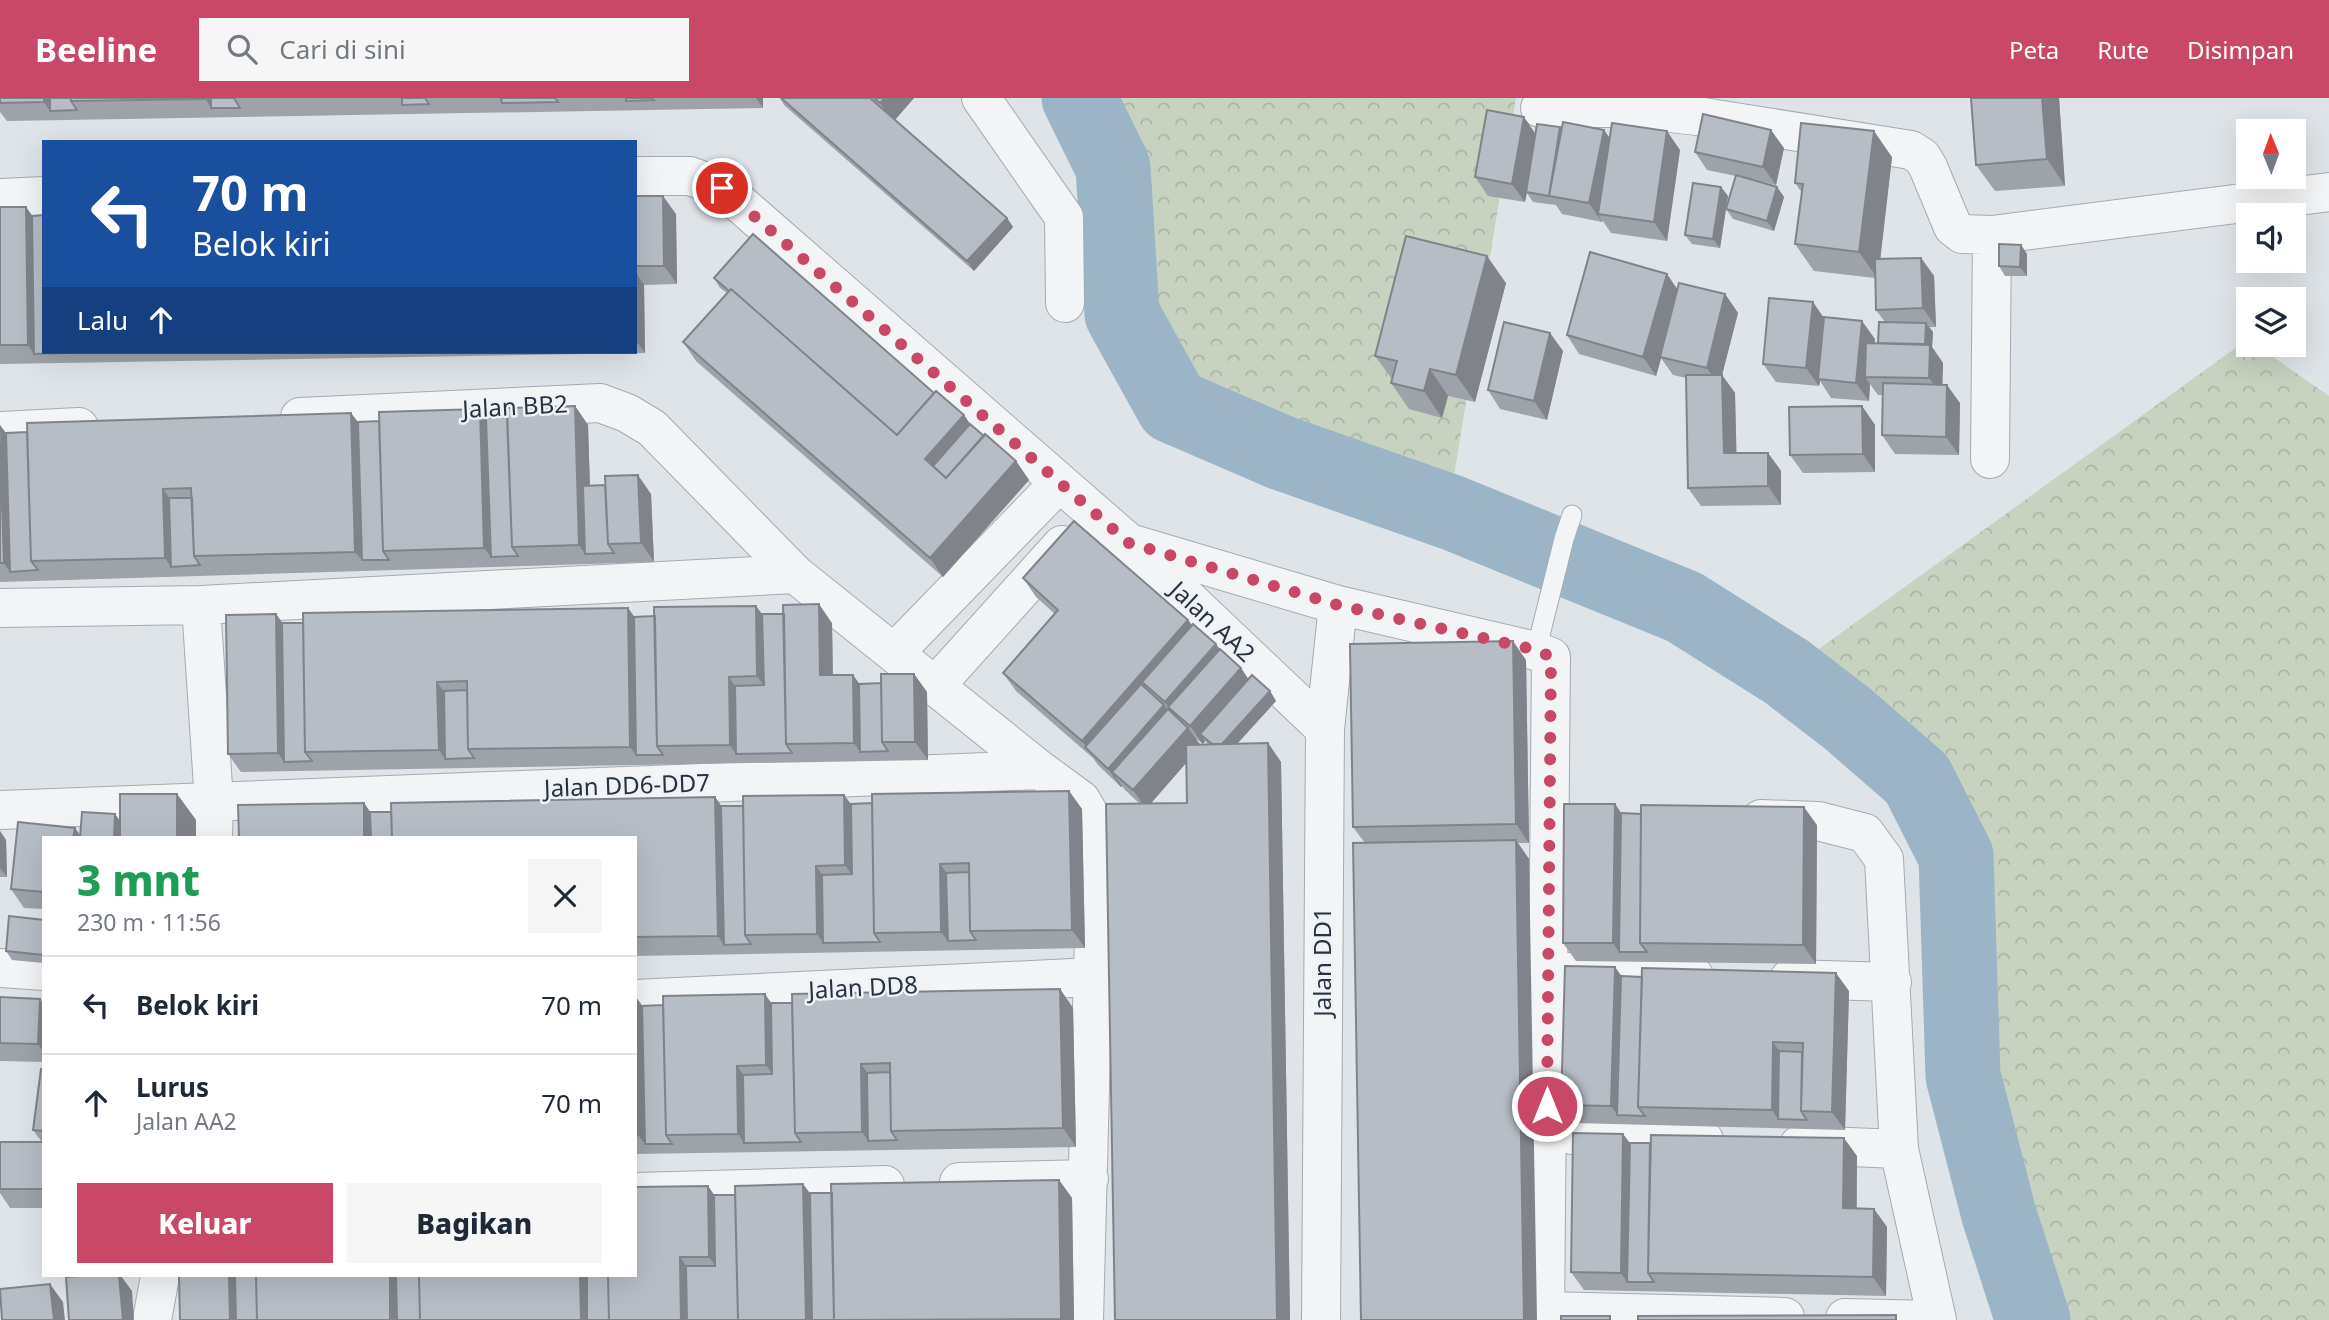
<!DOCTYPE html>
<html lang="id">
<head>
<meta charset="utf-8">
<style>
  body { margin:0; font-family:"Noto Sans",sans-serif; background:#f6f6f7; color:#1f2937; height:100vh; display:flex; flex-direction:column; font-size:26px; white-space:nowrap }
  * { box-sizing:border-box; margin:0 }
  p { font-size:23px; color:#747a83 }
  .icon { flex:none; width:38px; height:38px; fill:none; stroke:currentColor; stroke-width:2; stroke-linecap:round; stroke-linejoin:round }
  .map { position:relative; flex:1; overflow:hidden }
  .drawer { position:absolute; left:42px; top:738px; width:595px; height:441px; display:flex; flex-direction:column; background:#fff; border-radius:0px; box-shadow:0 7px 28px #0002 }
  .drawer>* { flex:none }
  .guide { position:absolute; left:42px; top:42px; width:595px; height:214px; border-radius:0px; box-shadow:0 7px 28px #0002; background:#1a4fa0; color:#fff; overflow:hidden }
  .needle { width:46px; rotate:359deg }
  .buttons { position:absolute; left:2236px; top:21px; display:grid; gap:14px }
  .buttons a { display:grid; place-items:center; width:70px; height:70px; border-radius:0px; background:#fff; box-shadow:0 7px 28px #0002; font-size:35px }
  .pin { position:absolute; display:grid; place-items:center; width:60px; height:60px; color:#fff; margin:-30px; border:4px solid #fff; border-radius:50%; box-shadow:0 2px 7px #0007 }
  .me { position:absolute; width:77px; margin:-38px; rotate:0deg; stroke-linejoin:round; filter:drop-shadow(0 0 5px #0008) }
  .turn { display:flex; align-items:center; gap:24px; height:147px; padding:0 35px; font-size:32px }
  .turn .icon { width:91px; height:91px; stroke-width:2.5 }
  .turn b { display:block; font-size:49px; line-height:60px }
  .then { display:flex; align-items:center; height:66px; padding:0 35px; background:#0003; gap:14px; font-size:26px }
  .round { display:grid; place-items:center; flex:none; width:74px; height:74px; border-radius:0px; background:#f6f6f7 }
  .summary { display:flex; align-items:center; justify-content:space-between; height:119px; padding:0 35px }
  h1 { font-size:42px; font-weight:800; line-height:52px; color:#1e9e55 }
  .primary-button { display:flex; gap:14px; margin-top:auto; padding:14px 35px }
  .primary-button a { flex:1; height:80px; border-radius:0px; background:#c94868; color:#fff; font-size:28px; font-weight:800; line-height:80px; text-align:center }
  .primary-button a+a { background:#f6f6f7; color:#1f2937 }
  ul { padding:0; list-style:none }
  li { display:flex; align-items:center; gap:21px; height:98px; padding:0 35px; border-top:2px solid #e0e1e3 }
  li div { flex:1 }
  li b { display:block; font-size:26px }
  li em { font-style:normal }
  header { display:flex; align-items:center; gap:42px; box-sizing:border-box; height:98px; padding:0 35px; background:#c94868; color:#fff }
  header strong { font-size:33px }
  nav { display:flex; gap:38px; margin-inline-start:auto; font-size:24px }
  .search { width:490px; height:63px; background:#f6f6f7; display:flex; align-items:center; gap:18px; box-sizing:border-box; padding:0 24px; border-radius:0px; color:#747a83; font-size:26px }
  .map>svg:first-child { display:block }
</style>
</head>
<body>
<header>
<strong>Beeline</strong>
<div class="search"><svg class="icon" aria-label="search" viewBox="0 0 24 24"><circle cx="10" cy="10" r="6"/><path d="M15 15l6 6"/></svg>Cari di sini</div>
<nav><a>Peta</a><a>Rute</a><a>Disimpan</a></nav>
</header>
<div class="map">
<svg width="2329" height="1222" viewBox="0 0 2329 1222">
  <defs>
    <pattern id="forest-crowns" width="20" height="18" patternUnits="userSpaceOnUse" patternTransform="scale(1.75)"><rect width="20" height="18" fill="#c7d2c1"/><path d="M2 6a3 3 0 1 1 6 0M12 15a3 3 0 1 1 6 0" fill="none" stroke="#abb5a7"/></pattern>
  </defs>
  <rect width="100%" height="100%" fill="#dfe4e8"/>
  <!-- forest -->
  <path fill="url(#forest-crowns)" d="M1079 0H1516L1448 414 1173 308 1122 216 1113 69Z
    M2248 241 2249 247H2256L2329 298V1222H2033L1992 1090 1963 978 1956 758 1917 680 1787 574Z"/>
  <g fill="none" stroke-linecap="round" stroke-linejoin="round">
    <!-- river -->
    <path stroke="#9bb5c7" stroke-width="75" d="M1079 0 1113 69 1122 216 1173 308 1282 355 1453 415 1684 509 1787 574 1848 621 1917 681 1956 758 1963 978 1999 1117 2033 1222"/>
    <defs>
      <path id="lane" d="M1536 553 1564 441 1572 417"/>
      <path id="street" d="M981 0 1064 119 1065 205
        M1540 10H1626L1697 18 1911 52 1922 59 1928 69 1953 129 1962 136 1992 137 2329 94
        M635 78H690L722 90 1129 445 1325 631
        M0 100 44 98
        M300 319 600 305 627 315 652 330 795 476 1040 672 1081 702 1093 723 1096 757 1084 1222
        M0 333 79 329
        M1990 361 1992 137
        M1129 445 1338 507 1536 553 1551 559 1545 1222
        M201 507 214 704 213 740
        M0 510 201 507 795 476
        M894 555 1059 385
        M935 588 1062 447
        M0 712 1040 672
        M1761 721 1818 723 1865 735 1884 761 1899 1051 1937 1222
        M0 870 44 873
        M1569 874 1694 878
        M1789 881 1892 884
        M635 901 1092 879
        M1572 1037 1704 1042
        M1799 1047 1899 1051
        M959 1084 1089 1081
        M635 1094 885 1087
        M1545 1213 1785 1219
        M1845 1220 1934 1222
        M152 1222 160 1178
        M1321 1222 1325 631 1338 507"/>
    </defs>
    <!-- lane casing -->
    <use href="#lane" stroke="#a5abb2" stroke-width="21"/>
    <!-- street casing -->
    <use href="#street" stroke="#a5abb2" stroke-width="40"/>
    <!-- lane -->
    <use href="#lane" stroke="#f2f4f6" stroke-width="19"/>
    <!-- street -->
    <use href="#street" stroke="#f2f4f6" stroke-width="38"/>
  </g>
  <!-- wall -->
  <path fill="#9da3a9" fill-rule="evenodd" d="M0 0H763V10L7 23 0 14Z
    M780 0H914L895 22 1007 120 1013 129 974 173 784 7Z
    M1971 0H2059L2065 88 1995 93 1976 67Z
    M1561 32H1604L1610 41 1680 52 1667 143 1611 135 1603 123 1602 124 1562 116 1556 107 1533 104 1527 95 1525 104 1488 98 1475 79 1535 35Z
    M1784 50 1776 87 1755 82 1777 89 1784 99 1774 133 1733 121 1726 111 1736 78 1707 72 1695 54Z
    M1892 59 1880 161 1921 160 1934 178 1936 229H1929L1933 234 1932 249 1943 265 1942 287 1960 305 1959 357 1895 356 1882 337 1883 297H1878L1870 286 1869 303 1831 300 1820 283 1819 288 1776 284 1763 266 1824 221 1875 241 1874 245H1878L1885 224 1876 212 1875 180 1814 173 1795 146 1802 95 1795 85Z
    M635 98 676 116 677 186 644 187 645 255 0 266V109H26L32 118 44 254H635Z
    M1728 98 1720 150 1692 146 1685 137Z
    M2021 147 2027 156V178H2005L1999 168Z
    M714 180 934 295 964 317 970 326 1016 363 1029 382 943 479 696 263 683 244 727 195 720 190Z
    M1506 185 1475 304 1448 298 1442 320 1409 311 1391 285 1392 281 1375 258Z
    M1677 190 1725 196 1738 215 1722 277 1735 295 1736 355H1768L1781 373V407L1701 408 1688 390 1686 280 1673 277 1661 260 1656 278 1579 256 1567 237Z
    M1550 235 1563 253 1547 322 1500 311 1488 292Z
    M575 308 588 327 590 388 651 396 654 464 0 484V327L6 335 351 315 358 324 379 323 480 311 486 320 507 319Z
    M1862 308 1875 327V374L1803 375 1790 357Z
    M1023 480 1188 522 1192 527 1241 570 1249 582 1270 593 1276 603 1237 646 1268 645 1281 664 1290 1222 1140 706 1125 692 1122 688 1121 689 1098 667 1093 660 1016 593 1003 575 1055 516 1036 499ZM1195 640 1203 646 1205 643 1208 646H1200ZM1186 665 1187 705H1151Z
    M756 508 762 516 832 525 833 577H853L859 586 881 585 914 576 927 594 928 662 241 674 228 656 276 516 282 525H303L628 510 634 519 655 518Z
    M1526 562 1529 745H1517L1529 761 1365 745 1353 729Z
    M1069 693 1082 711 1085 850 635 858V740H239L364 705 370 714 715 699 721 708H743L844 697 851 706 872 705Z
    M120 696H177L196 722V740H44V811L24 810 11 791 18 724 75 730 80 738 82 714 115 716 120 723Z
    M1615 706 1621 715 1817 727 1816 866 1576 863 1563 845Z
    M0 733 6 742 7 779H0Z
    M44 822V865L12 862 6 853Z
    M1621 878 1849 893 1845 1032 1574 1025 1561 1007Z
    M1060 891 1073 910 1076 1049 635 1056V899L642 908 771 905Z
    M0 899 40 901 44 907V964L0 963Z
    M44 971V1110H10L0 1095V1091L42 1044 33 1032Z
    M1623 1036 1630 1045 1857 1058V1110L1874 1111 1887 1129 1886 1198 1584 1192 1571 1174Z
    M1059 1082 1072 1100 1074 1222H180L635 1178 708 1088 714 1097H735L803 1086 810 1095H832Z"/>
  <!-- shaded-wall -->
  <path fill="#80848a" d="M44 0H56L50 13 44 4Z
    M205 0H217L211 10Z
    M756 0H763V10Z
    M885 0H914L893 24 880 5Z
    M2042 0H2059L2065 88 2047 61Z
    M1524 19 1537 38 1525 104 1512 86Z
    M1560 29 1567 39 1549 98 1556 108 1549 98Z
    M1604 32 1617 51 1598 116 1602 124 1589 105Z
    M1771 32 1784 50 1776 87 1763 69Z
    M1667 33 1680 52 1667 143 1654 124Z
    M1874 33 1892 59 1878 181 1859 154Z
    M1721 89 1728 98 1720 150 1713 141Z
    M1777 89 1784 99 1774 133 1767 123Z
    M663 98 676 116 677 186 664 168Z
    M26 109 39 127 34 256 28 247Z
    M1007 120 1013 129 974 173 967 163Z
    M2021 147 2027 156V178L2020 169Z
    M1487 158 1506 185 1475 304 1456 277Z
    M1921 160 1934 178 1936 229 1923 210Z
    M1667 176 1680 195 1656 278 1643 259Z
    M637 177 644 187 645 255 638 245Z
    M1725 196 1738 215 1722 277 1735 295 1737 374 1724 355 1720 289 1707 270Z
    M1813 204 1826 223 1818 281 1820 283 1819 288 1806 270Z
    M1862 223 1875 241 1871 279H1865L1870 286 1869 303 1856 285Z
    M1926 225 1933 234 1932 249 1943 265 1942 299 1929 280 1925 251Z
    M1550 235 1563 253 1547 322 1534 303Z
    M1430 271 1448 298 1442 320 1424 293Z
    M1947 287 1960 305 1959 357 1946 339Z
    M575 308 588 327 592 456H585L579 447Z
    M1862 308 1875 327V374L1863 356Z
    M480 311 493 330 491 459 484 450Z
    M351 315 364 333 362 462 355 454Z
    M964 317 977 336 939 377 925 361Z
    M0 327 12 344 10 474 4 465Z
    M1768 355 1781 373V407L1768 388Z
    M1016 363 1029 382 943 479 930 460Z
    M638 377 651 396 654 464 641 445Z
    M163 391 176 409 171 469 165 460Z
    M819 506 832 525 833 596 820 577Z
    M756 508 769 526 770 597 757 578Z
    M628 510 641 528 636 657 630 649Z
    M276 516 289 534 284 664 278 655Z
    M1188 522 1201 541 1142 584 1151 597 1088 651 1082 643Z
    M1513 543 1526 562 1529 745 1516 726Z
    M1216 546 1229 564 1168 609 1178 623 1165 604Z
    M1241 570 1253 588 1200 636 1205 643 1203 646 1190 628Z
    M914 576 927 594 928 662 915 644Z
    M853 577 866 595 860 654 854 645Z
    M729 579 741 597 736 656 730 647Z
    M437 584 450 602 445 661 439 652Z
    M1270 593 1276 603 1224 660 1217 651Z
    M1164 607 1177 625 1112 674 1122 688 1121 689 1108 671Z
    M1188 630 1201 648 1146 711 1133 692Z
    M1268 645 1281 664 1290 1222H1277Z
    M1069 693 1082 711 1085 850 1072 832Z
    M177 696 196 722V740H177Z
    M844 697 857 715 858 786 845 767Z
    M715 699 728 717 724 847 718 838Z
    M364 705 377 724V740H364Z
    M1615 706 1628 725 1619 854 1613 845Z
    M1804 709 1817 727 1816 866 1803 847Z
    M115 716 128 735V740H114Z
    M75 730 82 740H73Z
    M0 733 6 742 7 779 0 770Z
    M1516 742 1529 761 1537 1222H1524Z
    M940 766 953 784 948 843 941 834Z
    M816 768 829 786 823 845 817 836Z
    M1615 869 1628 887 1617 1017 1624 1026 1611 1008Z
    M1836 875 1849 893 1845 1032 1832 1014Z
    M1060 891 1073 910 1076 1049 1063 1030Z
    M765 896 778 915 779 986 766 967Z
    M636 899 649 917 645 1046 638 1037Z
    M40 901 44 907V955L38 946Z
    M1773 944 1786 962 1778 1021 1772 1012Z
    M861 966 874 984 868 1043 862 1034Z
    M737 968 750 986 744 1045 738 1036Z
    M1623 1036 1636 1054 1627 1184 1621 1175Z
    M1844 1040 1857 1058 1856 1129 1843 1110Z
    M1059 1082 1072 1100 1074 1222H1062L1061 1221Z
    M803 1086 816 1105 818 1222H806Z
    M708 1088 721 1107 722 1177 709 1159Z
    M1874 1111 1887 1129 1886 1198 1873 1179Z
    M680 1159 693 1178V1222H681Z
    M119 1178H121L132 1193 134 1222H123Z
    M229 1178H242V1222H230Z
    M390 1178H399L403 1222H390Z
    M580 1178H593L594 1222H581Z
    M50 1186 63 1204 65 1222H54Z"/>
  <!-- building -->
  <path fill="#b7bdc5" stroke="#80848a" stroke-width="2" d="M0 0H44V4L0 5Z
    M50 0H71V3L77 12 50 13Z
    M71 0H205V1L71 3Z
    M211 0H234L240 10H211Z
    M402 0H425L429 6 402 7Z
    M501 0H555L558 4 502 5Z
    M626 0H652L654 2 626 3Z
    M781 0H870L1007 120 967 163Z
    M874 0H885L880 5Z
    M1971 0H2042L2047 61 1976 67Z
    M1487 12 1524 19 1512 86 1475 79Z
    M1703 16 1771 32 1763 69 1695 54Z
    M1563 24 1604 32 1589 105 1549 98Z
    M1612 25 1667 33 1654 124 1598 116Z
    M1801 25 1874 33 1859 154 1795 146 1803 86 1795 85Z
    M1537 26 1560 29 1549 98 1526 94Z
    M1736 77 1777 89 1767 123 1726 111Z
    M1693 85 1721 89 1713 141 1685 137Z
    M635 98H663L664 168H635Z
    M0 109H26L28 247H0Z
    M44 117V254H61L62 255 34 256 32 118Z
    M753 136 934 295 897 337 731 191 729 193 714 180Z
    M1406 138 1487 158 1456 277 1430 271 1424 293 1391 285 1397 263 1375 258Z
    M1999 146 2021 147 2020 169 1999 168Z
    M1590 154 1667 176 1643 259 1567 237Z
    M1921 160 1923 210 1876 212 1875 161Z
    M635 175 637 177 638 245H635Z
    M1679 185 1725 196 1707 270 1660 259Z
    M731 191 897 337 936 293 964 317 925 361 946 380 985 336 1016 363 930 460 683 244Z
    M1769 200 1813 204 1806 270 1763 266Z
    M1824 219 1862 223 1856 285 1818 281Z
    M1504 224 1550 235 1534 303 1488 292Z
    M1879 224 1926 225 1925 246 1878 245Z
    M1866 245 1930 247 1929 280 1865 279Z
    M1686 277H1722L1724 355H1768V388L1688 390Z
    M1883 285 1947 287 1946 339 1882 337Z
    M575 308 579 447 512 449 507 310Z
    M1862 308 1863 356 1790 357 1789 309Z
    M480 311 484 450 383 453 379 314Z
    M351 315 355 454 194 458 191 390 163 391 165 460 31 463 27 325Z
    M507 319 512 449 518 458 491 459 486 320Z
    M379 323 383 453 389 462H362L358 324Z
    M970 326 984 338 946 380 933 368Z
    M27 334 31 463 38 472 10 474 6 335Z
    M0 344 4 465H0Z
    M638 377 641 445 608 446 605 378Z
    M605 387 608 446 614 455 585 456 583 388Z
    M169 400H192L194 458 200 467 171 469Z
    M1074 423 1188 522 1082 643 1003 575 1058 512 1023 480Z
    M819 506 820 577H853L854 645 786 646 783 507Z
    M756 508 757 578 729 579 730 647 657 648 654 509Z
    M628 510 630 649 468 651 467 583 437 584 439 652 305 654 303 515Z
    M276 516 278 655 228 656 226 517Z
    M762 516H784L786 646 792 655 736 656 735 588 764 587Z
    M655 518 657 648 663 657H636L634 519Z
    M282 525H303L305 654 312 663 284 664Z
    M1193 526 1216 546 1165 604 1142 584Z
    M1513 543 1516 726 1353 729 1350 546Z
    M1220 551 1241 570 1190 628 1168 609Z
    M881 576H914L915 644H882Z
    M1252 577 1270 593 1222 646H1212L1200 636Z
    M881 585 882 644 888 653 860 654 859 586Z
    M1141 586 1164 607 1108 671 1085 649Z
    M467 592 468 651 474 660 445 661 444 593Z
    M1168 611 1188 630 1133 692 1112 674Z
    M1268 645 1277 1222H1115L1106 706 1187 705 1186 647Z
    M1069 693 1072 832 970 833 969 765 940 766 941 834 874 835 872 696Z
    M120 696H177V740H120Z
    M844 697 845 767 816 768 817 836 745 837 743 698Z
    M715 699 718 838 635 839V740H392L391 705Z
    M364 705V740H239L238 707Z
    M872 705 874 835 880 844 823 845 822 777 852 776 851 706Z
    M1564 706H1615L1613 845H1563Z
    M1641 707 1804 709 1803 847 1640 845Z
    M721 708H743L745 837 751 846 724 847Z
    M82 714 115 716 114 740H80Z
    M370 714H391L392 740H371Z
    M1621 715 1641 716 1640 845 1647 854H1619Z
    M18 724 75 730 73 740H44V794L11 791Z
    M1516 742 1524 1222H1361L1353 745Z
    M969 774 970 833 976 842 948 843 946 775Z
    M9 818 44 822V857L6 853Z
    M1565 868 1615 869 1611 1008 1561 1007Z
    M1642 870 1836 875 1832 1014 1801 1013 1803 945 1773 944 1772 1012 1638 1009Z
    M1621 878 1642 879 1638 1009 1645 1018 1617 1017Z
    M1060 891 1063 1030 891 1033 890 965 861 966 862 1034 795 1035 792 896Z
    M765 896 766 967 737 968 738 1036 666 1037 663 898Z
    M0 899 40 901 38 946 0 945Z
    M635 899 638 1037 635 1038Z
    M771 905H792L795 1035 801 1044 744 1045 743 977 772 976Z
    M663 907 666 1037 672 1046H645L642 908Z
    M1779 953 1802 954 1801 1013 1807 1022 1778 1021Z
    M41 971H44V1033L33 1032Z
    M890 974 891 1033 897 1042 868 1043 867 975Z
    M1573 1035 1623 1036 1621 1175 1571 1174Z
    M1651 1037 1844 1040 1843 1110 1874 1111 1873 1179 1648 1175Z
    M0 1044H44V1091H0Z
    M1630 1045H1650L1648 1175 1654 1184H1627Z
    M1059 1082 1061 1221 834 1222 831 1086Z
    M803 1086 806 1222H738L735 1088Z
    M708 1088 709 1159H680L681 1222H609L608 1178H635V1089Z
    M810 1095H832L834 1222H812Z
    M714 1097H735L738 1222H687L686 1168H715Z
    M81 1178H119L123 1222H69L66 1179Z
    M179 1178H229L230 1222H180Z
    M235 1178H256L257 1222H236Z
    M256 1178H390V1222H257Z
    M396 1178H419L420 1222H397Z
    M419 1178H580L581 1222H420Z
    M587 1178H608L609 1222H587Z
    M50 1186 54 1222H2L0 1191Z
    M1896 1217V1222H1638V1218Z
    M1561 1218H1610V1222H1561Z"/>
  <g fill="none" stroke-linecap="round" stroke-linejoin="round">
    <!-- route -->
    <path stroke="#c94868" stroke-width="12" stroke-dasharray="0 21.6" d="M722 90 1129 445 1338 507 1536 552 1551 559 1547 1008"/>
  </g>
  <g text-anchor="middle" stroke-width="5" stroke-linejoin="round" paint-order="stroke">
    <!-- street labels -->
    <g font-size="24" fill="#29333f" stroke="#eff2f6">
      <text transform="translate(515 309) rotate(-3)" y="8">Jalan BB2</text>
      <text transform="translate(1212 524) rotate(43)" y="8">Jalan AA2</text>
      <text transform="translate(627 688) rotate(-2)" y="8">Jalan DD6-DD7</text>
      <text transform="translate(1323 864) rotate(-90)" y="8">Jalan DD1</text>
      <text transform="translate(863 890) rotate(-3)" y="8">Jalan DD8</text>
    </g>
  </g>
</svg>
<div class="buttons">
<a><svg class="needle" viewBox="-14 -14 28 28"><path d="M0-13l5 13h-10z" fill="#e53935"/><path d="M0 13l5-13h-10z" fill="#747a83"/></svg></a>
<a><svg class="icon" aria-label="sound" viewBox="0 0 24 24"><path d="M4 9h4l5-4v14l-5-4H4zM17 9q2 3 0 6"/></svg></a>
<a><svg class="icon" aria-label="layers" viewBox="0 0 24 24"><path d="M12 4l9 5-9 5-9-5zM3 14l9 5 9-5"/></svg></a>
</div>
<div class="pin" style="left:722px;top:90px;background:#d93025"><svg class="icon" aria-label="arrive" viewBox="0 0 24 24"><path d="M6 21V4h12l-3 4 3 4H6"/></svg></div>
<svg class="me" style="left:1547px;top:1008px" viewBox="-20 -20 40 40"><circle r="17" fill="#c94868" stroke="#fff" stroke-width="3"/><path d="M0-11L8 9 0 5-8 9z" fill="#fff"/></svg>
<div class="guide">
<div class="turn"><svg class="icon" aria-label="left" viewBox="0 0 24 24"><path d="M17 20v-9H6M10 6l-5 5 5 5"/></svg><div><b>70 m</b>Belok kiri</div></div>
<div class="then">Lalu<svg class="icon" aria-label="ahead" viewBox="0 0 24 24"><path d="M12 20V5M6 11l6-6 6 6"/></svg></div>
</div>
<section class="drawer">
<div class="summary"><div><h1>3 mnt</h1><p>230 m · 11:56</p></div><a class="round"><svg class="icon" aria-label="close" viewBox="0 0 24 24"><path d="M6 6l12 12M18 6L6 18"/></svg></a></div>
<ul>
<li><svg class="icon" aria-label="left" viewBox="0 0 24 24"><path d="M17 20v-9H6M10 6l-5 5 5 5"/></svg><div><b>Belok kiri</b></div><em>70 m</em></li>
<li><svg class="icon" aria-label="ahead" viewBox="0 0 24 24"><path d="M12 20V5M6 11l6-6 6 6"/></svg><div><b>Lurus</b><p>Jalan AA2</p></div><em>70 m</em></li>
</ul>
<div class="primary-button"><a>Keluar</a><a>Bagikan</a></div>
</section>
</div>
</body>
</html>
